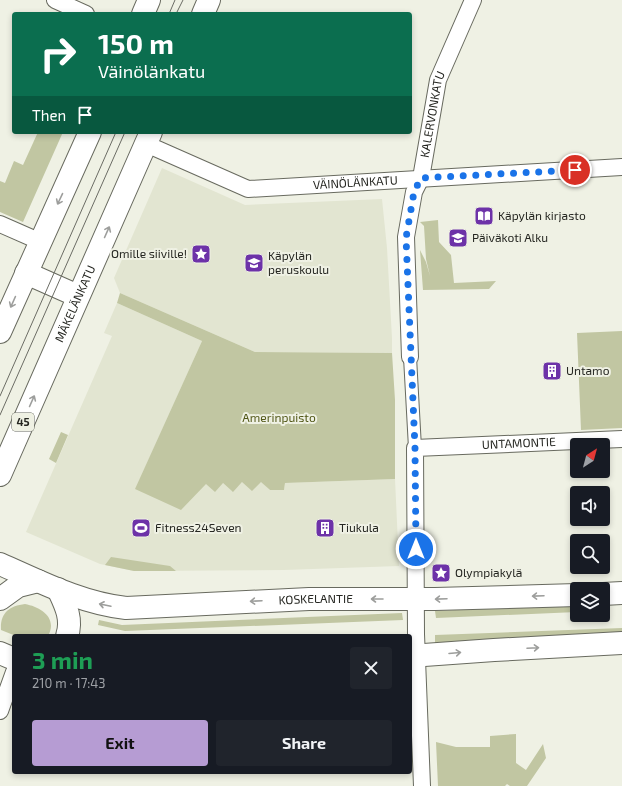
<!DOCTYPE html>
<html lang="en">
<head>
<meta charset="utf-8">
<style>
  body { margin:0; font-family:"Exo 2",sans-serif; background:#20242c; color:#f1f3f6; height:100vh; display:flex; flex-direction:column; font-size:15px; white-space:nowrap }
  * { box-sizing:border-box; margin:0 }
  p { font-size:13px; color:#9ea1a6 }
  .icon { flex:none; width:22px; height:22px; fill:none; stroke:currentColor; stroke-width:2; stroke-linecap:round; stroke-linejoin:round }
  .map { position:relative; flex:1; overflow:hidden }
  .drawer { position:absolute; left:12px; top:634px; width:400px; height:140px; display:flex; flex-direction:column; background:#171b24; border-radius:4px; box-shadow:0 2px 6px #0003 }
  .drawer>* { flex:none }
  .guide { position:absolute; left:12px; top:12px; width:400px; height:122px; border-radius:4px; box-shadow:0 2px 6px #0003; background:#0b6e4f; color:#fff; overflow:hidden }
  .needle { width:26px; rotate:36deg }
  .fabs { position:absolute; left:570px; top:438px; display:grid; gap:8px }
  .fabs a { display:grid; place-items:center; width:40px; height:40px; border-radius:4px; background:#171b24; box-shadow:0 2px 6px #0003; font-size:20px }
  .pin { position:absolute; display:grid; place-items:center; width:34px; height:34px; color:#fff; margin:-17px; border:2px solid #fff; border-radius:50%; box-shadow:0 1px 4px #0007 }
  .me { position:absolute; width:44px; margin:-22px; rotate:0deg; stroke-linejoin:round; filter:drop-shadow(0 0 3px #0008) }
  .turn { display:flex; align-items:center; gap:14px; height:84px; padding:0 20px; font-size:18px }
  .turn .icon { width:52px; height:52px; stroke-width:2.5 }
  .turn b { display:block; font-size:28px; line-height:34px }
  .then { display:flex; align-items:center; height:38px; padding:0 20px; background:#0003; gap:8px; font-size:15px }
  .round { display:grid; place-items:center; flex:none; width:42px; height:42px; border-radius:4px; background:#20242c }
  .overview { display:flex; align-items:center; justify-content:space-between; height:68px; padding:0 20px }
  h1 { font-size:24px; font-weight:700; line-height:30px; color:#1e9e55 }
  .action { display:flex; gap:8px; margin-top:auto; padding:8px 20px }
  .action a { flex:1; height:46px; border-radius:4px; background:#b69cd3; color:#111; font-size:16px; font-weight:700; line-height:46px; text-align:center }
  .action a+a { background:#20242c; color:#f1f3f6 }
  .map>svg:first-child { display:block }
</style>
</head>
<body>
<div class="map">
<svg width="622" height="786" viewBox="0 0 622 786">
  <rect width="100%" height="100%" fill="#eff1e4"/>
  <!-- built -->
  <path fill="#e2e5d1" d="M162 168 245 205 382 199 387 248 392 338V353L255 352 120 293 114 278Z
    M117 303 202 341 139 481 206 484 223 483 232 491 242 482 261 481 270 490H284L285 483 395 479 399 566 284 570 134 571 100 564 26 532 112 336 104 333Z"/>
  <!-- green -->
  <path fill="#c1c6a2" d="M38 132H63L23 222 0 212V181L5 183 14 161 23 165Z
    M438 220 439 242 451 255 454 283 496 281 489 289 423 290 420 250 426 262 430 276 426 259 424 226 420 222Z
    M120 293 255 352 392 353 395 400V479L285 483 284 490H270L261 482 252 491 242 482 233 492 223 483 215 492 206 484 181 510 135 489 202 341 117 303Z
    M622 331V428L581 430 577 333Z
    M61 432 68 435 56 463 49 459Z
    M111 557 170 566 176 571H134L105 565Z
    M25 604C41 607 58 618 48 636H16L1 630C0 613 9 606 25 604Z
    M577 604V612L436 618 435 611Z
    M402 613 403 620 125 631 98 625 99 620 122 625Z
    M622 628V634L526 638 435 643V635Z
    M516 734V763L526 770 543 744 546 758 527 786H510L507 784 505 786H438L436 742 456 747H490V736Z"/>
  <g fill="none" stroke-linecap="round" stroke-linejoin="round">
    <defs>
      <path id="pedestrian" d="M410 357 415 448"/>
      <g id="minor">
        <path d="M55 0 86 14"/>
        <path id="s1" d="M146 144 248 189 622 167"/>
        <path d="M0 224 41 242"/>
        <path id="s2" d="M410 357 406 237 414 192 421 178 438 80 473 0"/>
        <path d="M0 711 14 672"/>
        <path id="s3" d="M422 786 416 634 415 448 622 439"/>
      </g>
      <g id="primary">
        <path d="M143 14 149 0"/>
        <path d="M203 14 209 0"/>
        <path d="M26 273 78 296"/>
        <path d="M0 332 90 132"/>
        <path id="s4" d="M0 475 151 132"/>
        <path id="s5" d="M0 564C41 582 81 603 126 608L309 599H435L577 595"/>
        <path d="M58 589C65 604 73 619 67 636"/>
        <path d="M603 594 622 593"/>
        <path d="M0 599 18 586 38 581"/>
        <path d="M0 653 14 659"/>
        <path d="M410 656 494 650 622 643"/>
      </g>
    </defs>
    <!-- pedestrian casing -->
    <use href="#pedestrian" stroke="#686a5f" stroke-width="14"/>
    <!-- minor casing -->
    <use href="#minor" stroke="#686a5f" stroke-width="18"/>
    <!-- primary casing -->
    <use href="#primary" stroke="#686a5f" stroke-width="24"/>
    <!-- pedestrian -->
    <use href="#pedestrian" stroke="#fff" stroke-width="12"/>
    <!-- minor -->
    <use href="#minor" stroke="#fff" stroke-width="16"/>
    <!-- primary -->
    <use href="#primary" stroke="#fff" stroke-width="22"/>
    <!-- tram -->
    <path stroke="#6b6c64" stroke-width="1" d="M169 14 175 0
      M176 14 183 0
      M0 396 116 132
      M0 415 125 132"/>
  </g>
  <!-- one-way arrows -->
  <defs><path id="oneway-shaft" d="M-6 0H5M1.5-3L5.5 0L1.5 3" fill="none" stroke-width="1.6" stroke-linecap="round" stroke-linejoin="round"/></defs>
  <g stroke="#9d9e9c">
    <use href="#oneway-shaft" transform="translate(60 199) rotate(115)"/>
    <use href="#oneway-shaft" transform="translate(107 232) rotate(-66)"/>
    <use href="#oneway-shaft" transform="translate(13 302) rotate(114)"/>
    <use href="#oneway-shaft" transform="translate(32 401) rotate(-66)"/>
    <use href="#oneway-shaft" transform="translate(538 596) rotate(178)"/>
    <use href="#oneway-shaft" transform="translate(377 599) rotate(-180)"/>
    <use href="#oneway-shaft" transform="translate(441 599) rotate(178)"/>
    <use href="#oneway-shaft" transform="translate(256 601) rotate(177)"/>
    <use href="#oneway-shaft" transform="translate(105 605) rotate(-168)"/>
    <use href="#oneway-shaft" transform="translate(533 648) rotate(-3)"/>
    <use href="#oneway-shaft" transform="translate(455 653) rotate(-5)"/>
  </g>
  <g fill="none" stroke-linecap="round" stroke-linejoin="round">
    <!-- route -->
    <path stroke="#1a73e8" stroke-width="7" stroke-dasharray="0 12.6" d="M416 549 415 448 406 238 414 192 421 178 575 170"/>
  </g>
  <!-- icons -->
  <defs>
    <symbol id="library-square" viewBox="-11 -11 22 22"><rect x="-9" y="-9" width="18" height="18" rx="4" fill="#6d32a8" stroke="#eff1e4"/><path d="M-6-4Q-3-5.5-.7-3.5V5Q-3 3-6 4ZM6-4Q3-5.5 .7-3.5V5Q3 3 6 4Z" fill="#fff"/></symbol>
    <symbol id="school-square" viewBox="-11 -11 22 22"><rect x="-9" y="-9" width="18" height="18" rx="4" fill="#6d32a8" stroke="#eff1e4"/><path d="M0-5L7-2L0 1L-7-2ZM-4 1L0 2.5L4 1V4Q0 6-4 4Z" fill="#fff"/></symbol>
    <symbol id="sight-square" viewBox="-11 -11 22 22"><rect x="-9" y="-9" width="18" height="18" rx="4" fill="#6d32a8" stroke="#eff1e4"/><path d="M0-6L1.8-2.2L6-1.7L2.9 1.2L3.7 5.4L0 3.3L-3.7 5.4L-2.9 1.2L-6-1.7L-1.8-2.2Z" fill="#fff"/></symbol>
    <symbol id="building-square" viewBox="-11 -11 22 22"><rect x="-9" y="-9" width="18" height="18" rx="4" fill="#6d32a8" stroke="#eff1e4"/><path d="M-4-6H4V6H1V3H-1V6H-4ZM-2.5-4.3h1.7v1.8h-1.7ZM.8-4.3h1.7v1.8H.8ZM-2.5-1h1.7V.8h-1.7ZM.8-1h1.7V.8H.8Z" fill="#fff"/></symbol>
    <symbol id="stadium-square" viewBox="-11 -11 22 22"><rect x="-9" y="-9" width="18" height="18" rx="4" fill="#6d32a8" stroke="#eff1e4"/><path d="M0-5a6.5 5 0 1 0 0 10a6.5 5 0 1 0 0-10ZM-3.5-1.8h7v3.6h-7Z" fill="#fff"/></symbol>
  </defs>
  <g fill-rule="evenodd">
    <use href="#library-square" x="473" y="205" width="22" height="22"/>
    <use href="#school-square" x="447" y="227" width="22" height="22"/>
    <use href="#sight-square" x="190" y="243" width="22" height="22"/>
    <use href="#school-square" x="243" y="252" width="22" height="22"/>
    <use href="#building-square" x="541" y="360" width="22" height="22"/>
    <use href="#stadium-square" x="130" y="517" width="22" height="22"/>
    <use href="#building-square" x="314" y="517" width="22" height="22"/>
    <use href="#sight-square" x="430" y="562" width="22" height="22"/>
  </g>
  <g text-anchor="middle" stroke-width="4" stroke-linejoin="round" paint-order="stroke">
    <!-- shield labels -->
    <rect fill="#eff1e4" stroke="#62645c" stroke-width="1" x="12" y="413" width="22" height="18" rx="3"/>
    <g font-size="11" font-weight="bold" fill="#262722">
      <text x="23" y="426">45</text>
    </g>
    <!-- street labels -->
    <g font-size="12" fill="#262722" stroke="#eff1e4">
      <text dy="4" stroke="none"><textPath href="#s2" startOffset="246">KALERVONKATU</textPath></text>
      <text dy="4" stroke="none"><textPath href="#s1" startOffset="219">VÄINÖLÄNKATU</textPath></text>
      <text dy="4" stroke="none"><textPath href="#s4" startOffset="187">MÄKELÄNKATU</textPath></text>
      <text dy="4" stroke="none"><textPath href="#s3" startOffset="442">UNTAMONTIE</textPath></text>
      <text dy="4" stroke="none"><textPath href="#s5" startOffset="324">KOSKELANTIE</textPath></text>
    </g>
    <!-- poi labels -->
    <g font-size="12" fill="#262722" stroke="#eff1e4" text-anchor="start">
      <text x="498" y="220">Käpylän kirjasto</text>
      <text x="472" y="242">Päiväkoti Alku</text>
      <text x="187" y="258" text-anchor="end">Omille siiville!</text>
      <text x="268" y="260">Käpylän<tspan x="268" dy="14">peruskoulu</tspan></text>
      <text x="566" y="375">Untamo</text>
      <text x="155" y="532">Fitness24Seven</text>
      <text x="339" y="532">Tiukula</text>
      <text x="455" y="577">Olympiakylä</text>
    </g>
    <!-- park labels -->
    <g font-size="12" fill="#515717" stroke="#eff1e4">
      <text x="279" y="422">Amerinpuisto</text>
    </g>
  </g>
</svg>
<div class="fabs">
<a><svg class="needle" viewBox="-14 -14 28 28"><path d="M0-13l5 13h-10z" fill="#e53935"/><path d="M0 13l5-13h-10z" fill="#9ea1a6"/></svg></a>
<a><svg class="icon" aria-label="sound" viewBox="0 0 24 24"><path d="M4 9h4l5-4v14l-5-4H4zM17 9q2 3 0 6"/></svg></a>
<a><svg class="icon" aria-label="search" viewBox="0 0 24 24"><circle cx="10" cy="10" r="6"/><path d="M15 15l6 6"/></svg></a>
<a><svg class="icon" aria-label="layers" viewBox="0 0 24 24"><path d="M12 4l9 5-9 5-9-5zM3 14l9 5 9-5"/></svg></a>
</div>
<div class="pin" style="left:575px;top:170px;background:#d93025"><svg class="icon" aria-label="arrive" viewBox="0 0 24 24"><path d="M6 21V4h12l-3 4 3 4H6"/></svg></div>
<svg class="me" style="left:416px;top:549px" viewBox="-20 -20 40 40"><circle r="17" fill="#1a73e8" stroke="#fff" stroke-width="3"/><path d="M0-11L8 9 0 5-8 9z" fill="#fff"/></svg>
<div class="guide">
<div class="turn"><svg class="icon" aria-label="right" viewBox="0 0 24 24"><path d="M7 20v-9h11M14 6l5 5-5 5"/></svg><div><b>150 m</b>Väinölänkatu</div></div>
<div class="then">Then<svg class="icon" aria-label="arrive" viewBox="0 0 24 24"><path d="M6 21V4h12l-3 4 3 4H6"/></svg></div>
</div>
<section class="drawer">
<div class="overview"><div><h1>3 min</h1><p>210 m · 17:43</p></div><a class="round"><svg class="icon" aria-label="close" viewBox="0 0 24 24"><path d="M6 6l12 12M18 6L6 18"/></svg></a></div>
<div class="action"><a>Exit</a><a>Share</a></div>
</section>
</div>
</body>
</html>
